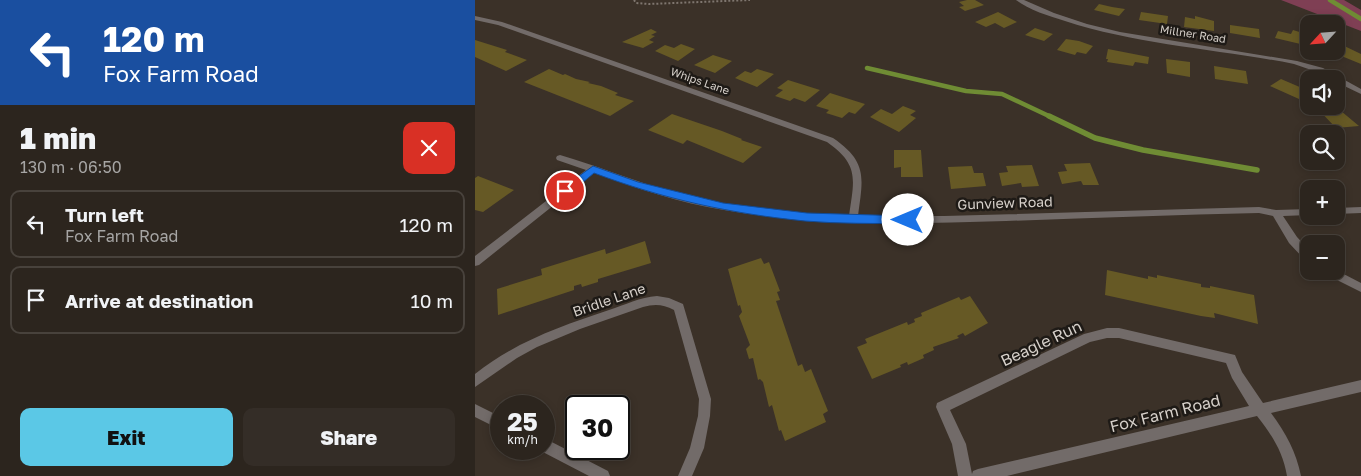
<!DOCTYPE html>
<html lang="en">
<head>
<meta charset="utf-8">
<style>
  body { margin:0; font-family:"Golos Text",sans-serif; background:#342d27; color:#f1f3f6; height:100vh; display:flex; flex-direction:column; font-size:19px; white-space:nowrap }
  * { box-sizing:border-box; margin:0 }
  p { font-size:16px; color:#a6a5a4 }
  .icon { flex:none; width:28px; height:28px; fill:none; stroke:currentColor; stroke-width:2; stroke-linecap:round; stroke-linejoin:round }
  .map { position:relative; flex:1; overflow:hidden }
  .panel { display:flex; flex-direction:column; background:#2c251e; width:475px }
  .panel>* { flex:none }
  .banner { background:#1a4fa0; color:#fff; overflow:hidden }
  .needle { width:32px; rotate:244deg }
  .tools { position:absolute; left:825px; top:15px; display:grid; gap:10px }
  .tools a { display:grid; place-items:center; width:45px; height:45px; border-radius:10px; background:#2c251e; box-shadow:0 2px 8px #0003,0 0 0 1px #48423c; font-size:25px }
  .speed { position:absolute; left:15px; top:395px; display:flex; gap:10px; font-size:25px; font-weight:700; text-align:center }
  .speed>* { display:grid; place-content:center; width:65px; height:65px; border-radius:50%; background:#2c251e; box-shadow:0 2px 8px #0003,0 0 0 1px #48423c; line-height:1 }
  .speed small { font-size:12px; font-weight:400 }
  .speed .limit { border:2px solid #111; border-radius:8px; background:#fff; color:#111 }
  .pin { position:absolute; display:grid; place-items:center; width:42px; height:42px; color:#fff; margin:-21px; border:2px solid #fff; border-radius:50%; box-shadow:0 1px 5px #0007 }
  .me { position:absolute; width:55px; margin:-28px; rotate:270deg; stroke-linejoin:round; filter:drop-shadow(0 0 4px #0008) }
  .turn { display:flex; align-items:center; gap:18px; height:105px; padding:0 20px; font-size:22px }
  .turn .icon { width:65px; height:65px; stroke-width:2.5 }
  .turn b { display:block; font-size:35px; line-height:42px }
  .round { display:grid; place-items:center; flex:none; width:52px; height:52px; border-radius:10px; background:#342d27 }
  .head { display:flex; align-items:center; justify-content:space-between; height:85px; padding:0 20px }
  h1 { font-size:30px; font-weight:800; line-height:38px }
  .button { display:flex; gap:10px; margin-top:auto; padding:10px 20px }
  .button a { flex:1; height:58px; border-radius:10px; background:#5bc8e6; color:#111; font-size:20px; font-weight:800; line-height:58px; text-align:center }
  .button a+a { background:#342d27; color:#f1f3f6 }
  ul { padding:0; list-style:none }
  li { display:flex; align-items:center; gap:15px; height:68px; margin:0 10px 8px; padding:0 10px; border:2px solid #48423c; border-radius:10px }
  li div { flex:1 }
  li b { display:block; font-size:19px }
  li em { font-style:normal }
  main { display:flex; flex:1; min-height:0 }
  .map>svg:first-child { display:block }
</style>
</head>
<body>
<main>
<section class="panel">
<div class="banner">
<div class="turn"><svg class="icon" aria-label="left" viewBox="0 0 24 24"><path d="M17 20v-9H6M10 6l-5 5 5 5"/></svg><div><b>120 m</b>Fox Farm Road</div></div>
</div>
<div class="head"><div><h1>1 min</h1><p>130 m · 06:50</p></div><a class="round" style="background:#d93025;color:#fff"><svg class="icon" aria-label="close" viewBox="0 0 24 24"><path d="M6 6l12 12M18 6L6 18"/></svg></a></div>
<ul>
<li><svg class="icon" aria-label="left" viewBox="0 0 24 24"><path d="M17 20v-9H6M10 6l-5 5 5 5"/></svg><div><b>Turn left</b><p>Fox Farm Road</p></div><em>120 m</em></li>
<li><svg class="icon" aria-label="arrive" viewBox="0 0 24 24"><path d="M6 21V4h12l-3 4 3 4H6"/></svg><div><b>Arrive at destination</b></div><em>10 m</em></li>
</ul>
<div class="button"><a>Exit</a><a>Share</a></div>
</section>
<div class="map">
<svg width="886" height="476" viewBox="0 0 886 476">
  <rect width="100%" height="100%" fill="#3b3128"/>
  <!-- green -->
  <path fill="#7f3f54" d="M806 0H869L886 10V31Z"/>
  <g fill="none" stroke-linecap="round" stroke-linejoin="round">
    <!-- stream-far1 -->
    <path stroke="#6f8c34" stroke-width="4.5" d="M855 0 886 19
      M392 68 491 91 527 94 576 117"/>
    <!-- stream -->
    <path stroke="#6f8c34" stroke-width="5.5" d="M574 116 620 138 668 150 782 170"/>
  </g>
  <!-- building -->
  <path fill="#665925" d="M492 0H500L509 5 490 11 484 7 489 6 484 2Z
    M624 4 637 7 650 9 644 16 619 10Z
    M523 12 542 22 529 28 520 23 511 27 500 22Z
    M666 12 693 16 692 24 664 20Z
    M720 16 739 21V31L709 27 710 17 720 19Z
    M755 25 784 29 785 38 755 33Z
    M560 28 578 34 569 41 550 35Z
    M176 29 182 32 176 35 180 36 174 40 179 42 168 48 147 42Z
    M818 30 831 34 830 37H834V46L800 38 803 31 816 34Z
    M591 39 604 41 618 46 611 54 602 52 600 55 582 50Z
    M0 40 32 50 30 52 52 60 31 71 0 57Z
    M861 42 886 54V64L864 55 861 53Z
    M206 44 220 49 203 61 180 51 190 45 199 48Z
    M633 49 674 57 673 64 660 62 658 66 632 62 633 59H631Z
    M238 55 257 61 240 73 219 65Z
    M691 59 715 62V77L692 73Z
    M739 66 771 71 773 84 740 79Z
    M74 69 88 75 90 74 101 79 115 82 113 83 126 86 143 93 140 95 159 101 135 116 49 82Z
    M282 69 299 74 282 87 260 78 270 71 276 73Z
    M806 79 834 91V92L824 99 795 86Z
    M313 80 345 90 330 102 319 98 315 101 300 96 308 90 302 88Z
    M355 93 390 104 380 114 374 112 367 118 351 113 354 110 341 106Z
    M428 106 441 111 435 115 441 118 424 132 395 117 406 109 417 114Z
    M840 106H860L884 126 861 128Z
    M197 114 247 131 267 139 266 140 287 147 268 163 212 140 208 144 173 130Z
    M419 150H446L448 177H426V167L419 168Z
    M615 163 624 185H608L606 181 587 184 583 172 592 171 589 164Z
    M557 165 564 186 547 187 546 183 527 186 524 173 533 172 531 166Z
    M497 166 499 173H508L511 186 476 189 473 167Z
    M3 176 39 190 8 212 0 210V178Z
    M170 241 176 263 123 279V282L107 287 106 284 99 286V290L23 315 22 289 67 275 66 269 130 249 131 254Z
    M286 258 289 264 294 262 305 291 302 292 305 300 301 301 323 366 327 364 330 372 336 369 353 411 348 414 351 422 310 441 306 430 304 431 297 405 294 407 288 382 285 379 283 380 278 358 274 359 271 349 275 345 264 316 267 312 265 305 263 306 253 269Z
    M632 270 673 279V276L682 278V275L726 284V287L735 288V286L779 295 783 324 739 313 740 318 726 316 630 295Z
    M495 296 513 323 490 336 488 333 482 336 484 338 458 347 459 350 448 355 449 358 433 365 432 362 425 365 426 367 397 379 382 347 392 343 390 339 432 322 433 325 440 322 439 319 447 316 446 313 484 297 486 300Z"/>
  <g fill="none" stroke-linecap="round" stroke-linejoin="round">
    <!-- path -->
    <path stroke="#7f766f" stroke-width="2" stroke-dasharray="2 2" stroke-linecap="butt" d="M159 0 161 3 174 4 275 0"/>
    <!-- minor -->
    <path fill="#726b69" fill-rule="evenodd" d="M541 0H549L579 13 612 24 645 32 822 61 848 68 886 89V94L861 82V79H856L842 72 819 64C743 49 664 45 590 21 574 16 554 10 541 0Z
      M0 16 27 22 358 138C393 162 388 178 383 216H469L784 207 801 210 834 209V215L808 216 822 237 834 250V261L830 260 814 243 798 216 784 213C700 215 616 218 531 221 437 224 342 227 249 210 205 203 161 188 119 173L4 265 0 266V256L111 170 82 160 81 158 82 156 85 155C120 165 154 179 190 190 250 207 311 214 374 216 379 180 385 165 352 142L23 25 0 20Z
      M886 207V213L861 214V208Z
      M861 270 886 283V292L850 274 849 271H861Z
      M182 296 194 298 208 304 236 399 235 416 229 448 217 476H203L215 448 223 416 224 399 199 310C188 304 179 304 168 307L105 329 62 347 42 358 0 387V374C40 342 86 326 134 310 150 305 165 297 182 296Z
      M632 328H644L760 355 767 372 788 403 886 380V392L796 413C811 433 821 452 826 476H812C808 452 797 435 782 416L532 476H483L477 444 461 407 462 403 609 334ZM632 338H644L751 363 757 378 774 406 503 469 498 471 497 474 491 444 475 410 615 342Z
      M0 404 26 417V430L0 417Z
      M69 438 133 471 135 476H114L64 450 69 449Z"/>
  </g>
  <!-- route -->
  <path fill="#1a73e8" stroke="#114b97" d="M118 166 163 182 248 203 332 213 433 216 439 220 433 224C399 223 364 224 330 221 258 214 188 199 119 173L94 194H86V189Z"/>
  <g text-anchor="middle" stroke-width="5" stroke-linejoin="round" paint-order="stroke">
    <!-- far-street labels -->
    <g font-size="11" fill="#d6d0ca" stroke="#1e1a16">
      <text transform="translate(718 34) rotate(9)" y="4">Millner Road</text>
      <text transform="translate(225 81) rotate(19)" y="4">Whips Lane</text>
    </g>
    <!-- street labels -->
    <g font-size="14" fill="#d6d0ca" stroke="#1e1a16">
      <text transform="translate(530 203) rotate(-2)" y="5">Gunview Road</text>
      <text transform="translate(134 300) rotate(-19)" y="5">Bridle Lane</text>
    </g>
    <!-- near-street labels -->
    <g font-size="16" fill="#d6d0ca" stroke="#1e1a16">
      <text transform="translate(566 343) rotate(-25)" y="6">Beagle Run</text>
      <text transform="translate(690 413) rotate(-14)" y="6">Fox Farm Road</text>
    </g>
  </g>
</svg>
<div class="tools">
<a><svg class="needle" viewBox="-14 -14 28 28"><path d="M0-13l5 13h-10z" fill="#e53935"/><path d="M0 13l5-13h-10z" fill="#a6a5a4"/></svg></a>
<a><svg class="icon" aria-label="sound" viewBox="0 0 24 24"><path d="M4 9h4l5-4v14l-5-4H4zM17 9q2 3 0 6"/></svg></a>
<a><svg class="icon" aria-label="search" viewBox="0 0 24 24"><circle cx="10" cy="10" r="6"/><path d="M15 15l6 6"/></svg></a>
<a>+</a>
<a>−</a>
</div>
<div class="speed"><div>25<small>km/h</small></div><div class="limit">30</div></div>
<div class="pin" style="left:90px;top:191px;background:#d93025"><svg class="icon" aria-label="arrive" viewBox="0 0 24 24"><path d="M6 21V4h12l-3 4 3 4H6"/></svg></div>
<svg class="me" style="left:433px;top:220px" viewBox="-20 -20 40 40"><circle r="19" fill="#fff"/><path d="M0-13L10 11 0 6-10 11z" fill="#1a73e8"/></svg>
</div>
</main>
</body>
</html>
